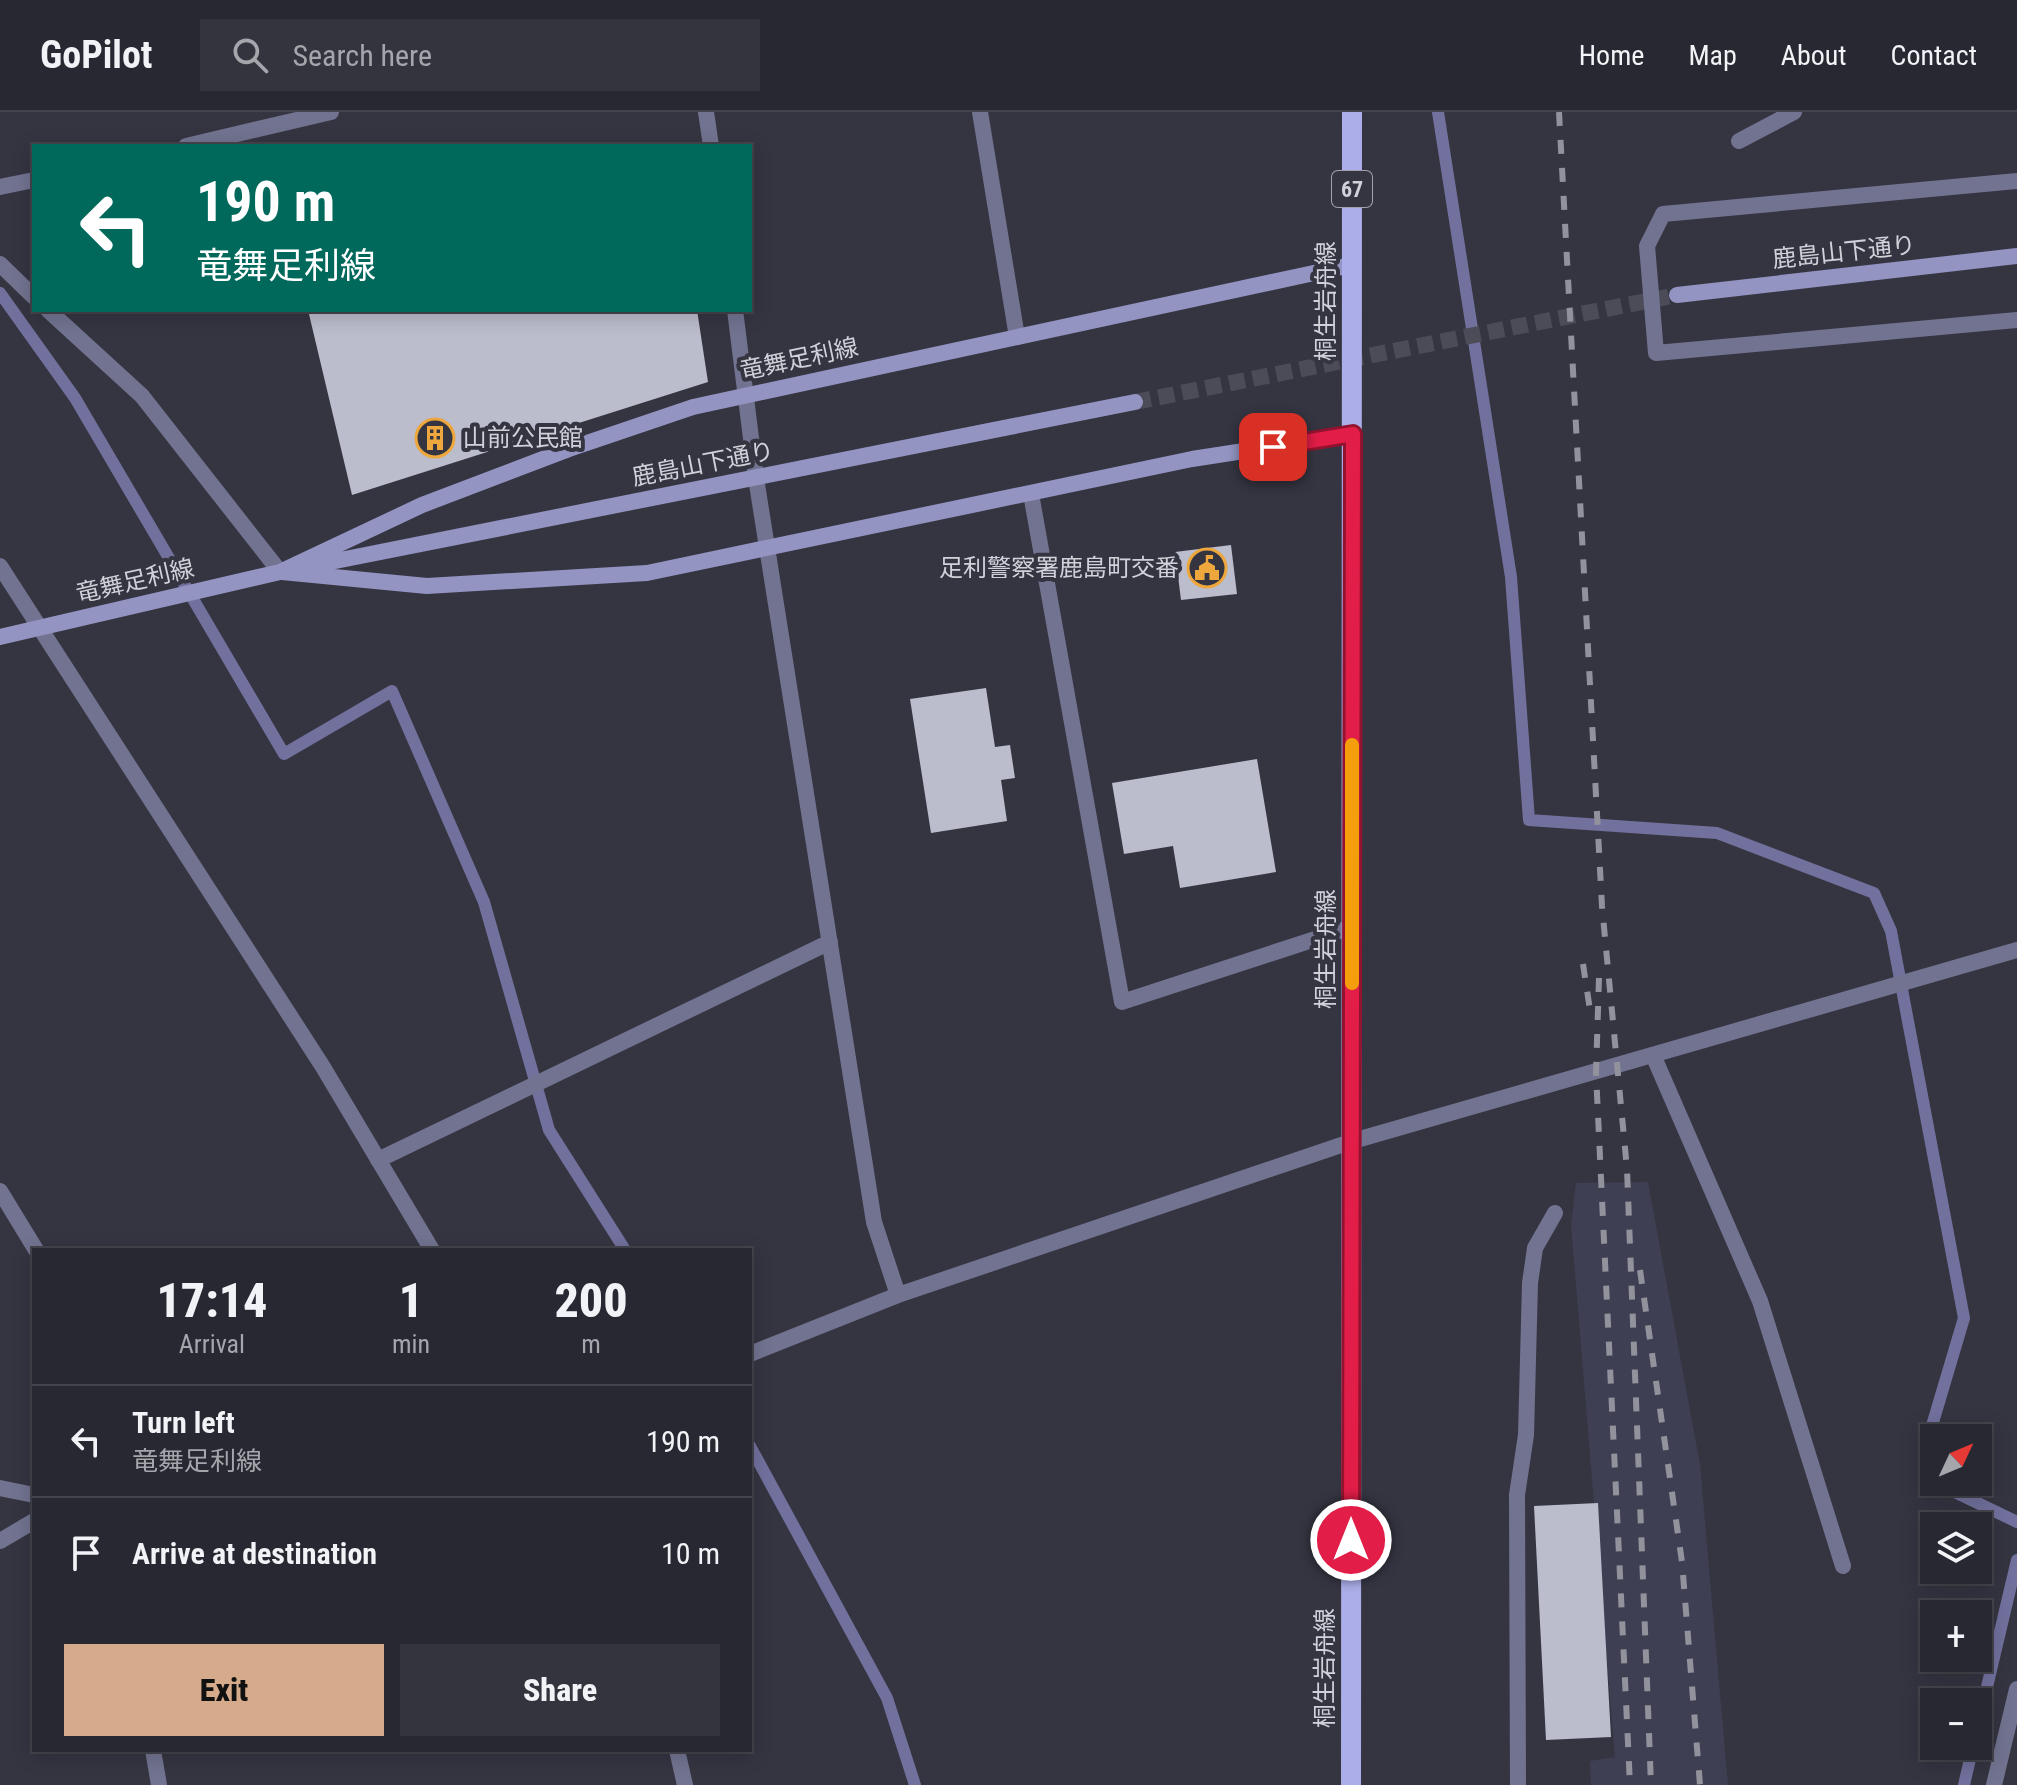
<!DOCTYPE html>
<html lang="en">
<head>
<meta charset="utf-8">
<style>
  body { margin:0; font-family:"Roboto Condensed","Noto Sans JP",sans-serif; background:#34343e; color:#f1f3f6; height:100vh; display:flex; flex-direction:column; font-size:30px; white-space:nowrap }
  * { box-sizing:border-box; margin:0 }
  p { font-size:26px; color:#a5a6ac }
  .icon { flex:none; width:44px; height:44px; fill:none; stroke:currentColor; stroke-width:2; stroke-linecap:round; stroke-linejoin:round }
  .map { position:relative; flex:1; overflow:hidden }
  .sheet { position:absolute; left:32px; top:1136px; width:720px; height:504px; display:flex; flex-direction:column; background:#282832; border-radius:0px; box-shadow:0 4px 20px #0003,0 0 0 2px #44444d }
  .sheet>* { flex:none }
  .top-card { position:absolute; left:32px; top:32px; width:720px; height:168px; border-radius:0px; box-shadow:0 4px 20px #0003,0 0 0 2px #44444d; background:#00695c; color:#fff; overflow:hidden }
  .needle { width:52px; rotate:46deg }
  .tools { position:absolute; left:1920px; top:1312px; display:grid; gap:16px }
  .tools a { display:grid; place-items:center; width:72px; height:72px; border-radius:0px; background:#282832; box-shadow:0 4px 20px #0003,0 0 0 2px #44444d; font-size:40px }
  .pin { position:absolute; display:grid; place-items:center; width:68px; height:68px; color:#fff; margin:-34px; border-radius:16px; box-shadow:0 4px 12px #0006 }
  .me { position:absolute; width:88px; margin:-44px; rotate:0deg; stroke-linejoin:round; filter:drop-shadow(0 0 6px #0008) }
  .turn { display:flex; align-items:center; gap:28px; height:168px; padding:0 32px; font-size:36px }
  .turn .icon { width:104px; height:104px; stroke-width:2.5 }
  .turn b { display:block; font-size:56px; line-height:68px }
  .eta { display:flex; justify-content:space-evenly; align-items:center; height:136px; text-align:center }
  .eta b { font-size:48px; font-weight:800; line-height:56px }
  .button { display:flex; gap:16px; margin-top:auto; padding:16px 32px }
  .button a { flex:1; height:92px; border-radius:0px; background:#d6ab8b; color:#111; font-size:32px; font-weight:800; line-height:92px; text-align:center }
  .button a+a { background:#34343e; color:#f1f3f6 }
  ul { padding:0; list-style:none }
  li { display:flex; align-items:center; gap:24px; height:112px; padding:0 32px; border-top:2px solid #44444d }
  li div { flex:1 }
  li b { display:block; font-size:30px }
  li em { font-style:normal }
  header { display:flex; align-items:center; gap:48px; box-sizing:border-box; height:112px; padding:0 40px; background:#282832; border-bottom:2px solid #44444d }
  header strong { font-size:38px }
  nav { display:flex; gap:44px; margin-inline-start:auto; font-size:28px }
  .search { width:560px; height:72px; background:#34343e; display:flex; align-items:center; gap:20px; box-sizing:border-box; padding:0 28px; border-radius:0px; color:#a5a6ac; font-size:30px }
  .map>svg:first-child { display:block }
</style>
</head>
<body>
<header>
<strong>GoPilot</strong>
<div class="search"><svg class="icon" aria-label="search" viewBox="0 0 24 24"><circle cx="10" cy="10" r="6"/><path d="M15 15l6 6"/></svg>Search here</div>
<nav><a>Home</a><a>Map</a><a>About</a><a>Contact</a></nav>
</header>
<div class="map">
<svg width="2017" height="1673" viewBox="0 0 2017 1673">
  <rect width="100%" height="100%" fill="#353542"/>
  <!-- built -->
  <path fill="#3e3f52" d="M1648 1070 1700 1353 1728 1673H1591L1590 1649 1615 1645 1571 1113 1576 1071Z"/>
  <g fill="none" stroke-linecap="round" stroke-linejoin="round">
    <!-- stream -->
    <path stroke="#72719e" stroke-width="12" d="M1438 0 1511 465 1529 708 1717 721 1874 781 1891 819 1964 1206 1931 1317 1934 1370
      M0 181 75 286 284 642 392 579 484 790 549 1018 625 1138
      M750 1334 887 1586 915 1673
      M1934 1370 2017 1410
      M1978 1613 2017 1448
      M1964 1673 1973 1634"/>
  </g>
  <!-- building -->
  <path fill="#bbbccc" d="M308 198H697L708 270 352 383Z
    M1231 433 1237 482 1181 488 1175 440Z
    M986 576 995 635 1010 633 1015 666 1001 668 1007 709 931 721 910 587Z
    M1257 647 1276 760 1180 776 1173 734 1124 742 1112 671Z
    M1598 1391 1611 1625 1546 1628 1534 1394Z"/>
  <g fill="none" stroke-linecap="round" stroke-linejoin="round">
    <!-- secondary-tunnel -->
    <path stroke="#4c4c59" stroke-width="16" stroke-dasharray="16 8" stroke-linecap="butt" d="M1135 290 1677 183"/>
    <!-- lane -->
    <path stroke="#727390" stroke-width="16" d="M1739 29 1794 0
      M1653 943 1760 1189 1843 1454
      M1518 1673 1517 1383 1526 1323 1530 1171 1535 1136 1555 1101"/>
    <!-- street -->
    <path stroke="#727390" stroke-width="16" d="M706 0 711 34
      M980 0 1017 225
      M186 34 331 0
      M2017 69 1663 102 1647 134 1656 241 2017 208
      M0 75 34 68
      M0 152 34 185
      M48 198 142 284 280 460
      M735 198 756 366 874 1110 898 1183
      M1031 382 1122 890 1352 815
      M0 454 323 955 432 1138
      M378 1048 830 830
      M0 1079 36 1138
      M750 1242 898 1183 1353 1029 2017 838
      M0 1376 34 1383
      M0 1429 34 1409
      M153 1638 159 1673
      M677 1638 685 1673
      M1994 1673 2017 1577"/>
    <!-- secondary -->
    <path stroke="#9394c2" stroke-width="16" d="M1677 183 2017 144
      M305 455 1135 290
      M282 460 427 474 647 461 1192 347 1353 322
      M0 525 280 460 422 393 569 337 693 295 1351 153"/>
    <!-- primary -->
    <path stroke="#acaee9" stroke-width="20" d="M1351 1673 1352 0"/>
    <!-- rail -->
    <path stroke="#92929c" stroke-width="6" stroke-dasharray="14 14" stroke-linecap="butt" d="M1559 0 1602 794 1627 1057 1651 1673
      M1583 852 1590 898
      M1599 866 1596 961 1630 1673
      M1640 1158 1682 1450 1700 1673"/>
  </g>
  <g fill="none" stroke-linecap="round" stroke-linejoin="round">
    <defs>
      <path id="route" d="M1273 335 1353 322 1351 1428"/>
    </defs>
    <!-- route casing -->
    <use href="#route" stroke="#92132f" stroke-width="20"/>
    <!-- route -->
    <use href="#route" stroke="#e11d48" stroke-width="14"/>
    <!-- slow -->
    <path stroke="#f59e0b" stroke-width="14" d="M1352 633V871"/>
  </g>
  <!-- icons -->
  <defs>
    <symbol id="building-ring" viewBox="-11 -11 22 22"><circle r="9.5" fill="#353542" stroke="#eea73c" stroke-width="1.5"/><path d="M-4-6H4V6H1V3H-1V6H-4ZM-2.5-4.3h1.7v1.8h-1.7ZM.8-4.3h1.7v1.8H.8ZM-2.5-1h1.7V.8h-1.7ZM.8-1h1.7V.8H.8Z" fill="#eea73c"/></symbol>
    <symbol id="civic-ring" viewBox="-11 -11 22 22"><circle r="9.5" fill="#353542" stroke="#eea73c" stroke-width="1.5"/><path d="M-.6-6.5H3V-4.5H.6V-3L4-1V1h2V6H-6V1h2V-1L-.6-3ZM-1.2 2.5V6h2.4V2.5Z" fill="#eea73c"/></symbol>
  </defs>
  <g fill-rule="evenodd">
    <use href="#building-ring" x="413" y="304" width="44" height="44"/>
    <use href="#civic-ring" x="1185" y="434" width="44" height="44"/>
  </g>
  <g text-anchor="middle" stroke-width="8" stroke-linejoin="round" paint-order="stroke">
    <!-- shield labels -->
    <rect fill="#353542" stroke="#a2a2ac" stroke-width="2" x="1332" y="59" width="40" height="36" rx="6"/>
    <g font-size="22" font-weight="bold" fill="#d1d1d9">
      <text x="1352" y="85">67</text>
    </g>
    <!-- street labels -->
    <g font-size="24" fill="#d1d1d9" stroke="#353542">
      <text transform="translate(1844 140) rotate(-6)" y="8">鹿島山下通り</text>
      <text transform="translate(1326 189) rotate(-90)" y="8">桐生岩舟線</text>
      <text transform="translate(799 247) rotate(-12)" y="8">竜舞足利線</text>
      <text transform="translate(703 352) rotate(-11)" y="8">鹿島山下通り</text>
      <text transform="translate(135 469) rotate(-13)" y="8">竜舞足利線</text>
      <text transform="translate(1326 837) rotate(-90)" y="8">桐生岩舟線</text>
      <text transform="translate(1325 1556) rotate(-90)" y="8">桐生岩舟線</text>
    </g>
    <!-- poi labels -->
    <g font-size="24" fill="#d1d1d9" stroke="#353542" text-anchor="start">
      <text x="463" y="334">山前公民館</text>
      <text x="1179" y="464" text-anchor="end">足利警察署鹿島町交番</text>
    </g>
  </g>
</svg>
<div class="tools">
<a><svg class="needle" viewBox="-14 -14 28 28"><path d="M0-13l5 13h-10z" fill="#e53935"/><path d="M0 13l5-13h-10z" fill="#a5a6ac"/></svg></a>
<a><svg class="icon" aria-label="layers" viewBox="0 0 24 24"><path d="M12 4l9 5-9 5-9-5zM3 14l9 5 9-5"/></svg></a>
<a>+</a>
<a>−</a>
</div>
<div class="pin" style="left:1273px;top:335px;background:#d93025"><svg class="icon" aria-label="arrive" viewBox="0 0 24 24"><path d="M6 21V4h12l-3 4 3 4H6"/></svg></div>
<svg class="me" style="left:1351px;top:1428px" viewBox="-20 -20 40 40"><circle r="17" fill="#e11d48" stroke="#fff" stroke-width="3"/><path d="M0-11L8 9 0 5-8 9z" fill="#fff"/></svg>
<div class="top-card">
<div class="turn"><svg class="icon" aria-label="left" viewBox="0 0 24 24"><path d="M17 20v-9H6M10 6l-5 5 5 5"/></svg><div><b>190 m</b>竜舞足利線</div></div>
</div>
<section class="sheet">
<div class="eta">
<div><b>17:14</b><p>Arrival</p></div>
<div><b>1</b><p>min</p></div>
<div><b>200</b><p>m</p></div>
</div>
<ul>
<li><svg class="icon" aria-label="left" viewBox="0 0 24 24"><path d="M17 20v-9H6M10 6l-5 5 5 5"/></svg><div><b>Turn left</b><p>竜舞足利線</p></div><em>190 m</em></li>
<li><svg class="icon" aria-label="arrive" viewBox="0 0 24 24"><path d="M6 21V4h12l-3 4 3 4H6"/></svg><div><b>Arrive at destination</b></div><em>10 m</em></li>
</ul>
<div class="button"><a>Exit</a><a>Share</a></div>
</section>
</div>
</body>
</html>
